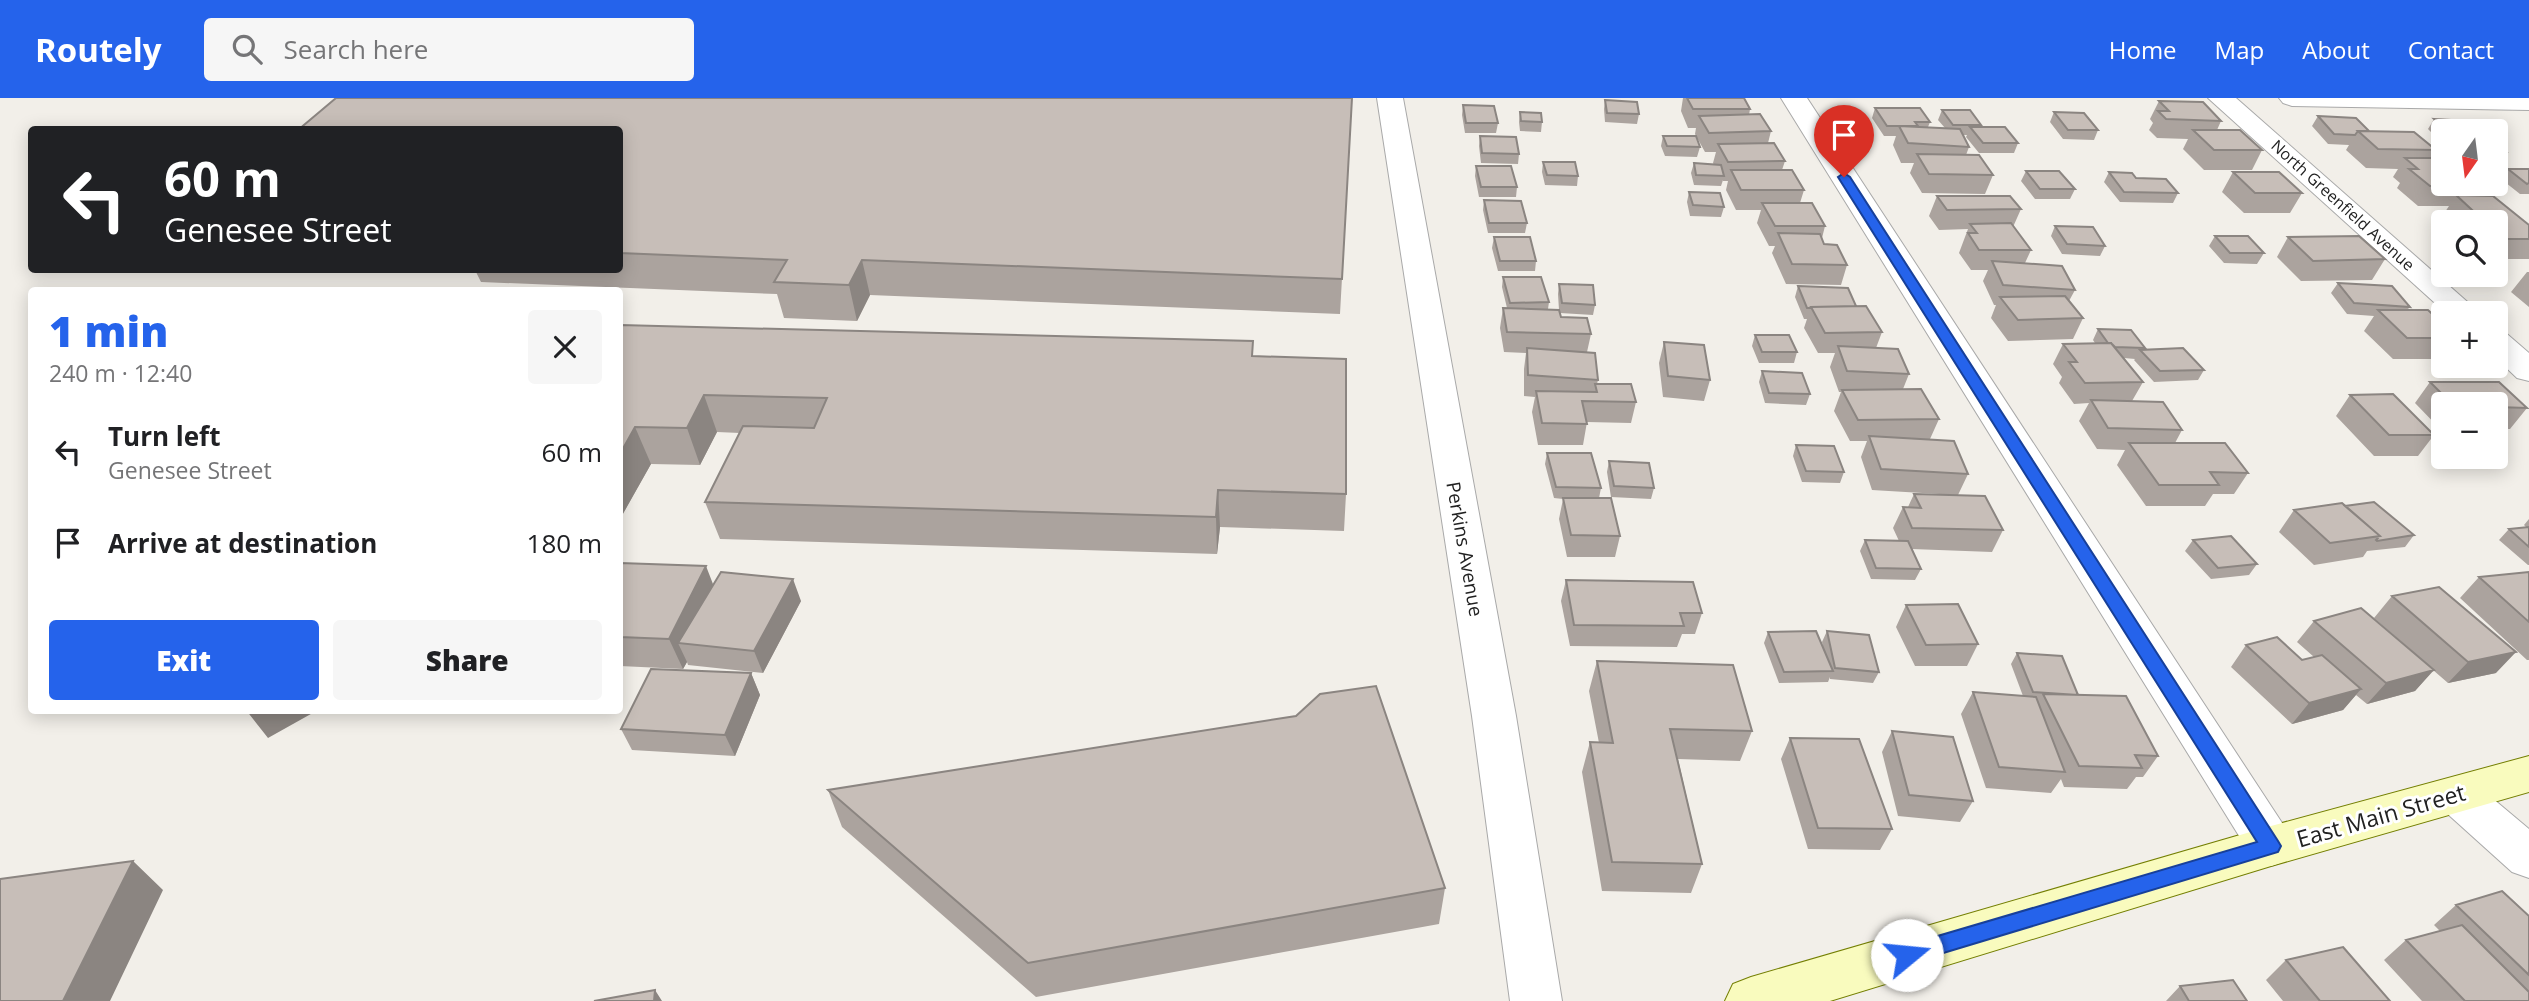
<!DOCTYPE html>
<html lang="en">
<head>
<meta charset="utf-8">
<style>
  body { margin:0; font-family:"Open Sans",sans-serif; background:#f6f6f6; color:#202124; height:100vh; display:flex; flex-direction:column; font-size:26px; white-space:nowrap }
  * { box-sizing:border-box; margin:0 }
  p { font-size:23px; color:#757577 }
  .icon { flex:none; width:38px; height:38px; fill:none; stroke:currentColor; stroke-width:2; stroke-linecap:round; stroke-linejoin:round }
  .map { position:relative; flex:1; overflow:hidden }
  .drawer { position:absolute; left:28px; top:189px; width:595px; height:427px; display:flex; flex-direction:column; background:#fff; border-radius:7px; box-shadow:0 4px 18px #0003 }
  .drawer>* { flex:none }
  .hud { position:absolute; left:28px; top:28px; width:595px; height:147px; border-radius:7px; box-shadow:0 4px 18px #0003; background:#202124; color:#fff; overflow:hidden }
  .needle { width:46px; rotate:194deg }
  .tools { position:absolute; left:2431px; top:21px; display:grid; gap:14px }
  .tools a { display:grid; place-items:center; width:77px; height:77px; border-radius:7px; background:#fff; box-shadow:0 4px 18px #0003; font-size:35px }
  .pin { position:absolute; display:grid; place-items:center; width:60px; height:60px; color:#fff; margin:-72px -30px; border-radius:50% 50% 50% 0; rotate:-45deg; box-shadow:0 0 7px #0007 }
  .pin .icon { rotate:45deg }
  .me { position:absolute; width:77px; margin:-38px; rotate:73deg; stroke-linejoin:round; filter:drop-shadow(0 0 5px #0008) }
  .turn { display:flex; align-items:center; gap:24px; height:147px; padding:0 21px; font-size:32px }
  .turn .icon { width:91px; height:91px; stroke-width:2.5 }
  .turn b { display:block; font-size:49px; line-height:60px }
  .round { display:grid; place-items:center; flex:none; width:74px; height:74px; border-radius:7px; background:#f6f6f6 }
  .overview { display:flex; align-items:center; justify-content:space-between; height:119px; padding:0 21px }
  h1 { font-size:42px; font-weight:800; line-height:52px; color:#2563eb }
  .primary-button { display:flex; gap:14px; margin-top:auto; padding:14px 21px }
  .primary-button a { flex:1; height:80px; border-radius:7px; background:#2563eb; color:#fff; font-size:28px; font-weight:800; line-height:80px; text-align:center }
  .primary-button a+a { background:#f6f6f6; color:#202124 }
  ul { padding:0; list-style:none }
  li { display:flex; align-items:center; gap:21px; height:91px; padding:0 21px }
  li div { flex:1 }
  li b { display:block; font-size:26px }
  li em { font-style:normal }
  header { display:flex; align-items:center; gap:42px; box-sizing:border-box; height:98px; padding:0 35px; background:#2563eb; color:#fff }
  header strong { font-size:33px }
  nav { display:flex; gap:38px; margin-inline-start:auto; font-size:24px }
  .search { width:490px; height:63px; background:#f6f6f6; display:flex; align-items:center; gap:18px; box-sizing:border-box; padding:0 24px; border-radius:7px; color:#757577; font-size:26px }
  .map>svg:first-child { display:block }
</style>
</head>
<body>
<header>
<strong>Routely</strong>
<div class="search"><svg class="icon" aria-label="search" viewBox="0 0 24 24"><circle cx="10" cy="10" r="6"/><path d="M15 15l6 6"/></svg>Search here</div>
<nav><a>Home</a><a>Map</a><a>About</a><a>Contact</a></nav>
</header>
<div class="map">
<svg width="2529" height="903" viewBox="0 0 2529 903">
  <rect width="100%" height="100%" fill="#f2efe9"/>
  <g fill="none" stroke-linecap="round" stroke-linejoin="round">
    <defs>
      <path id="street" d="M1377 0H1403L1516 618 1562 903H1510L1472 618Z
        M1781 0H1807L2288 734 2295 748 2288 762 2271 768 2254 762Z
        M2208 0H2236L2480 215H2446Z
        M2279 0H2529V12L2292 8 2283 5Z
        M2496 233 2507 236 2529 255V283L2517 280 2496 260Z
        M2457 678 2473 684 2529 731V780L2512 774 2441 710 2434 697 2441 684Z"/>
      <path id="secondary" d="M2529 658V694L2271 768 1830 903H1725L1733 886 1751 879 2271 728Z"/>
    </defs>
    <!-- street casing -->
    <use href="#street" stroke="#a9a9a9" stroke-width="2"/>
    <!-- secondary casing -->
    <use href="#secondary" stroke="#747f03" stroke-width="2"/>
    <!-- street -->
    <use href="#street" fill="#fff" fill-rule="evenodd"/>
    <!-- secondary -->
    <use href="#secondary" fill="#f9fbbe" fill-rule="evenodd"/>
  </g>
  <!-- wall -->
  <path fill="#aba39e" d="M1352 0 1340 216 870 197 857 223 784 220 777 196 481 184 475 172H620V32Z
    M1683 0H1744L1750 11 1749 17 1771 33 1768 45 1785 63 1782 72 1804 92 1800 105 1825 128 1822 140 1824 146 1847 167 1841 187 1786 186 1772 155 1775 148H1769L1757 125 1761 112H1736L1726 92 1728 83H1723V82L1721 88 1694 87 1691 75 1694 65 1714 67 1713 65 1716 54H1705L1695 36 1696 30H1688L1681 13Z
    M1605 2 1639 16 1637 26 1605 24 1604 11Z
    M2159 3 2221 23 2217 32 2262 52 2252 72H2204L2183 51 2188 41 2157 40 2149 32 2153 25 2150 21Z
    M1463 7 1498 25 1496 35H1465L1462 17Z
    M1875 10 1930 24 1928 29 1945 30 1938 22 1942 12 1981 27V29L2018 45 2014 55H1979L1966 39 1967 37H1963L1969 49 1966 57 1993 77 1985 96 1922 95 1910 75 1914 65H1901L1893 47 1896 38H1884L1872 20Z
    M1520 14 1542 24 1541 34 1520 33 1519 24Z
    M2054 14 2098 32 2094 42 2063 41 2050 24Z
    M2318 18 2436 52 2431 60 2488 88 2482 98 2529 127V161H2496V124H2451L2443 117 2449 108H2418L2397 90 2400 85 2393 79 2398 71 2366 70 2346 52 2349 47 2328 46 2312 28Z
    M2434 21 2480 33H2443L2442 45 2428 31Z
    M1480 38 1519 56 1518 66 1481 65 1479 48Z
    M1663 38 1700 49 1697 59 1665 58 1661 48Z
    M2496 46 2506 54 2500 64H2496Z
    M1543 64 1578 78 1577 88 1545 87 1542 74Z
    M1476 68 1517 89 1516 99H1479L1475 78Z
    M2508 71H2529V96H2520L2501 81Z
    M2026 73 2075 91 2070 101H2035L2021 83Z
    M2109 74 2136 80 2178 95 2173 105 2120 104 2104 84Z
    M2233 74 2302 95 2290 115H2244L2222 94Z
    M1689 94 1724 109 1721 119 1690 118 1687 104Z
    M1937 98 2021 111 2013 129 2031 152 2025 165 2075 192 2069 203 2083 220 2073 241 2008 243 1991 220 1996 207H1994L1983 183 1988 172H1971L1959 155 1968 131 1939 132 1929 118Z
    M1484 102 1527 125 1525 135H1488L1483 112Z
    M2055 128 2105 148 2100 158 2062 156 2051 138Z
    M2215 138 2264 155 2257 166 2224 165 2209 148Z
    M1494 139 1536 163 1535 173H1498L1492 150Z
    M2288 139 2385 161 2372 182 2301 183 2277 159Z
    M2527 174H2529V209L2511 194Z
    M1503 179 1549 204 1548 211 1559 212 1558 196 1559 186 1595 207 1593 217 1560 215 1561 219 1591 236 1587 254 1598 282 1597 286 1636 304 1631 325 1587 324 1583 347H1538L1532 314 1535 299 1524 298V271L1526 255 1504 254 1500 230 1503 210H1507L1502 189Z
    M2338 185 2410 209 2407 212 2443 226V261H2393L2364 233 2374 218 2347 216 2331 195Z
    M1798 188 1856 208 1882 234 1876 250 1909 276 1903 291 1939 321 1930 341 1968 376 1958 397 2003 432 1992 454 1912 451 1921 471 1915 482 1871 481 1860 453 1865 442 1899 443 1893 430 1903 409H1908L1914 396 1956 397 1872 392 1861 359 1867 343H1850L1834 313 1841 294H1839L1830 269 1835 255H1818L1804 230 1807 221H1804L1795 199Z
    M620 227 1253 258 1346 396 1344 433 1220 429 1217 456 720 441 705 404 740 335 717 334 700 367 651 366 620 421Z
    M2098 231 2145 250 2144 251 2204 272 2198 282 2154 284 2134 262 2135 261 2124 260 2143 284 2132 303 2182 332 2175 345 2248 375 2234 396H2213L2205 408H2146L2117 367 2125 352 2097 351 2079 323 2089 305 2074 306 2059 285 2062 279 2053 266 2063 246 2095 245 2093 242Z
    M1755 237 1797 254 1794 265H1759L1752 248Z
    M1664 244 1710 282 1704 303 1663 299 1659 265Z
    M1762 273 1810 296 1806 307 1765 305 1759 284Z
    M2430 284 2527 310 2510 331H2496V306H2443V334L2415 305Z
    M2350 297 2434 337 2418 358H2374L2336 318Z
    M1796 347 1844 374 1840 385 1802 384 1793 358Z
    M1547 355 1601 390 1599 400 1620 438 1615 459H1567L1559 421 1563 401 1554 400 1545 366Z
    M1609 363 1654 390 1651 401 1611 399 1607 374Z
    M2345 408 2414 437 2405 449 2367 453 2363 459 2314 467 2279 434 2294 412Z
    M2529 421V467H2528L2499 442 2509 431 2526 429 2524 427Z
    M2193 442 2257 466 2249 477 2211 481 2185 453Z
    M620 465 713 487 801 503 763 575 688 567 687 564 683 571 620 568Z
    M2529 474V562H2527L2460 500 2479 479Z
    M1566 482 1702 515 1695 536H1682L1677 549 1570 548 1561 503Z
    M2392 498 2496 575 2448 585 2433 572 2415 593 2367 606 2356 597 2343 612 2292 626 2231 569 2246 547 2302 562 2314 559 2297 544 2314 523 2410 551 2374 520Z
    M1906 507 1978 546 1967 568H1915L1896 529Z
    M1827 533 1879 574 1873 585 1830 581V579L1828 584 1779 585 1764 545 1768 534 1824 553 1822 544Z
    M2017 555 2078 597 2158 658 2143 679H2136L2127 691 2064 689 2061 681 2051 695 1986 690 1961 616 1973 594 2023 598 2011 566Z
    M1597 563 1752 633 1740 663 1678 661 1702 766 1691 795 1602 793 1582 674 1590 644 1599 645 1589 593Z
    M751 575 760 597 735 658 632 652 621 631Z
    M1296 618 1445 790 1439 826 1036 899 842 729 828 692Z
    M1892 633 1973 703 1960 724 1898 718 1882 654Z
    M1790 640 1892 731 1880 752 1808 751 1781 661Z
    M2456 807 2529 818V903H2422L2384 862 2406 842 2440 833 2434 827Z
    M2286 862 2390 903H2283L2266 882Z
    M2180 888 2247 903H2166Z"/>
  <!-- shaded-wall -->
  <path fill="#8b8581" d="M862 162 870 197 857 223 849 187Z
    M704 297 717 334 700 367 687 330Z
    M635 329 651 366 620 421V356Z
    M1218 392 1220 429 1217 456 1216 419Z
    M706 468 718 499 678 545 687 564 683 571 669 541Z
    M793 481 801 503 763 575 754 553Z
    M2516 554 2496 575 2448 585 2468 564Z
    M2434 572 2415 593 2367 606 2386 585Z
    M751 575 760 597 735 658 725 637Z
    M2361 591 2343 612 2292 626 2309 605Z
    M246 612H318L268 640Z
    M133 763 163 792 110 903H63Z
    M655 892 662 903H654Z"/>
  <!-- building -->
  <path fill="#c7beb8" stroke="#8b8581" stroke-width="2" d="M336 0H1352L1342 181 862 162 849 187 774 184 787 162 620 155V32H298Z
    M1687 0H1744L1750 11H1693Z
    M1605 2 1637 4 1639 16 1607 15Z
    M2159 3 2203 4 2221 23 2166 21 2158 13H2169Z
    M1463 7 1494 8 1498 25H1466Z
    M1875 10H1920L1930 24H1915L1918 28H1887Z
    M1942 12H1970L1981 27H1953Z
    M1520 14 1541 15 1542 24 1521 23Z
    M2054 14 2084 15 2098 32H2068Z
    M1760 16 1771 33 1709 35 1699 18Z
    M2318 18 2356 20 2369 33H2358L2355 37 2334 36Z
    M2434 21 2468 23 2480 33H2447Z
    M1899 28 1960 31 1969 49 1908 45Z
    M1970 29H2005L2018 45H1983Z
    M2193 32H2240L2262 52H2214Z
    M2358 33 2414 34 2436 52 2378 51Z
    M1480 38 1516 39 1519 56 1482 55Z
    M1663 38H1696L1700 49 1667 48Z
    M1774 45 1785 63 1728 64 1718 46Z
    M2496 46 2506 54H2496Z
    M1917 56 1979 57 1993 77 1929 76Z
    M2405 60H2443V86H2485L2488 88H2430L2409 71H2418Z
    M1543 64H1575L1578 78 1547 77Z
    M1694 65 1721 67 1724 78 1696 77Z
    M1476 68H1511L1517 89H1481Z
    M2508 71H2529V85L2527 86Z
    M1731 72H1792L1804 92H1741Z
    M2026 73H2059L2075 91H2040Z
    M2109 74 2132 75 2136 80 2166 81 2178 95 2124 94Z
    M2233 74H2279L2302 95H2255Z
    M1689 94 1720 95 1724 109 1693 107Z
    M2456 97 2493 98 2529 127V141H2496V124H2485Z
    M1937 98H2010L2021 111 1947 112Z
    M1484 102 1521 103 1527 125H1489Z
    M1762 105H1812L1825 128H1775Z
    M2011 125 2031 152H1979L1968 135H1977L1970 126Z
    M2055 128 2093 129 2105 148 2067 146Z
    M1778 135 1820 136 1824 146 1837 147 1847 167 1792 166Z
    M2215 138H2248L2264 155H2230Z
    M2359 138 2385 161 2313 163 2288 139Z
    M1494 139H1530L1536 163H1500Z
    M1992 163 2062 168 2075 192 2003 187Z
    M1503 179H1541L1549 204 1510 205Z
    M2338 185 2392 188 2410 209 2354 205Z
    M1559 186 1593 187 1595 207 1562 205Z
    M1798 188 1848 190 1856 208 1811 209V210H1807Z
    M2065 198 2083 220 2018 222 2000 199Z
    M1866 208 1882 234 1825 235 1811 209Z
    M1503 210 1559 212 1561 219 1587 220 1591 236 1507 234Z
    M2378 212H2428L2443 226V240H2407Z
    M620 227 1253 243 1252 258 1346 261V396L1218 392 1216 419 705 404 743 328 814 330 827 300 704 297 687 330 635 329 620 356Z
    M2098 231 2131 232 2145 250 2115 249 2111 245H2108Z
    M1755 237H1789L1797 254H1762Z
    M1664 244 1704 247 1710 282 1668 278Z
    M2111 245 2143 284 2085 285 2069 264H2077L2063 246Z
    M1838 248 1898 251 1909 276 1847 273Z
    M1527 250 1595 255 1598 282 1528 277Z
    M2183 250 2204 272 2160 273 2140 252Z
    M1762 273 1802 275 1810 296 1769 295Z
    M2430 284H2499L2527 310 2496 309V306H2452Z
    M1595 286H1631L1636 304 1582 303 1587 326 1542 325 1536 293 1597 294Z
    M1921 291 1939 321 1858 322 1842 292Z
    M2393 296 2434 337H2389L2350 297Z
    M2091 302 2163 304 2182 332 2108 330Z
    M1869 338 1954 343 1968 376 1881 371Z
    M2129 345H2225L2248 375 2210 374 2219 387H2159Z
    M1796 347 1834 348 1844 374 1806 373Z
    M1547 355H1591L1601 390 1556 389Z
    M1609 363 1649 365 1654 390 1614 388Z
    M1914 396 1985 398 2003 432 1912 430 1903 409 1921 410Z
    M1563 400H1611L1620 438 1571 437Z
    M2374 404 2414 437 2377 443 2376 442 2380 438 2345 408Z
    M2342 405 2380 438 2330 445 2294 412Z
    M2529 429V449L2509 431Z
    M2231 438 2257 466 2218 470 2193 442Z
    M1865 442 1908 443 1921 471 1876 470Z
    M620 465 706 468 669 541 620 539Z
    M721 474 793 481 754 553 678 545Z
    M2529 474V524L2479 479Z
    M1566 482 1693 484 1702 515H1680L1684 528 1574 527Z
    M2439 489 2516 554 2468 564 2392 498Z
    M1958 506 1978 546 1926 547 1906 507Z
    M2361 510 2434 572 2386 585 2314 523Z
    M1816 533 1833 573 1784 574 1768 534Z
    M1827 533 1869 537 1879 574 1835 570Z
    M2277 539 2302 562 2322 557 2361 591 2309 605 2246 547Z
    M2017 555 2062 558 2078 597 2033 594Z
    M1597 563 1733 567 1752 633 1670 631 1702 766 1612 764 1590 644 1613 645Z
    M651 571 751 575 725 637 621 631Z
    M1376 588 1445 790 1028 865 828 692 1296 618 1320 596Z
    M1973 594 2036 599 2065 674 1999 669Z
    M2043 596 2126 598 2158 658 2135 657 2142 670 2079 668Z
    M1892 633 1953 639 1973 703 1909 697Z
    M1790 640 1859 641 1892 731 1818 730Z
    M133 763 63 903H0V781Z
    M2502 793 2529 818V877L2456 807Z
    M2462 827 2529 894V903H2465L2406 842Z
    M2343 849 2390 903H2320L2286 862Z
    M2233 882 2247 903H2189L2180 888Z
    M655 892 654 903H594Z"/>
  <!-- route -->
  <path fill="#2563eb" stroke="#184099" stroke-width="2" d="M1844 75 1850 79 2278 743 2281 748 2278 754 1907 866 1899 863 1896 857 1899 850 1907 847 2257 744 1838 79Z"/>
  <g text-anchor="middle" stroke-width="6" stroke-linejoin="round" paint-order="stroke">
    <!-- far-street labels -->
    <g font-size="16" fill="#222" stroke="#fff">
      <text transform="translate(2343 107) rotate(42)" y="6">North Greenfield Avenue</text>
    </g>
    <!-- street labels -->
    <g font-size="19" fill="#222" stroke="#fff">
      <text transform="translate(1465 451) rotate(80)" y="7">Perkins Avenue</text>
    </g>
    <!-- near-street labels -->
    <g font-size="23" fill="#222" stroke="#fff">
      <text transform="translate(2381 718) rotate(-16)" y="8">East Main Street</text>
    </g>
  </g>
</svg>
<div class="tools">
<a><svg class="needle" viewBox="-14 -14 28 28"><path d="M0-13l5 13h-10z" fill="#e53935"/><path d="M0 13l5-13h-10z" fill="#757577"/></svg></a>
<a><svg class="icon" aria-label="search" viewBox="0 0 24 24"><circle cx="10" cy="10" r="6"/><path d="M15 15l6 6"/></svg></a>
<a>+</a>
<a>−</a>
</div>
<div class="pin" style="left:1844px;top:79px;background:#d93025"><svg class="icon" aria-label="arrive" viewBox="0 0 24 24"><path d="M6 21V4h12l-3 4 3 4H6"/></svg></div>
<svg class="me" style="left:1907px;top:857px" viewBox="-20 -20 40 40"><circle r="19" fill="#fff"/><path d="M0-13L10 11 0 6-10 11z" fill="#2563eb"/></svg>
<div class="hud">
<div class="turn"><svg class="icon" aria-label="left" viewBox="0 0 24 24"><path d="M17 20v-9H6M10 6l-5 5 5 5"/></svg><div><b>60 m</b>Genesee Street</div></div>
</div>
<section class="drawer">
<div class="overview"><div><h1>1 min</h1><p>240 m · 12:40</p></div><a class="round"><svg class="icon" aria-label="close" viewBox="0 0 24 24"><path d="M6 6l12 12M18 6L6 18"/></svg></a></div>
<ul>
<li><svg class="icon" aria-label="left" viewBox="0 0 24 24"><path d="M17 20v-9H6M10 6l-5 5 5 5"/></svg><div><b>Turn left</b><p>Genesee Street</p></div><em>60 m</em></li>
<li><svg class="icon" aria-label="arrive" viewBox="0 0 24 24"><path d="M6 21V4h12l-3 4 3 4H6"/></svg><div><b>Arrive at destination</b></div><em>180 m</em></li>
</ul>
<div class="primary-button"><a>Exit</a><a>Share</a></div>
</section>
</div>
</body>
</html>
